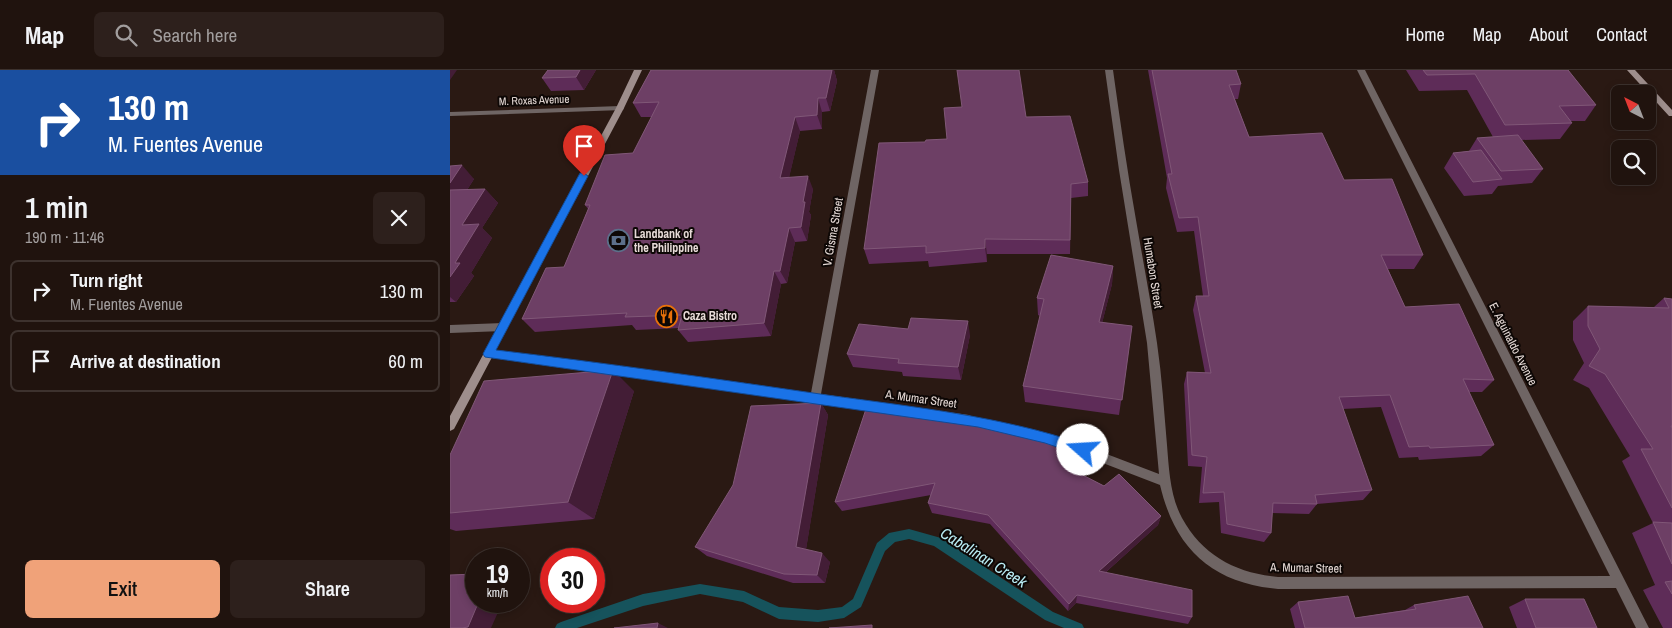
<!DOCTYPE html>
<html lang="en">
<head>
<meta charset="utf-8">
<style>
  body { margin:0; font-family:"Archivo Narrow",sans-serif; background:#2d201c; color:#f1f3f6; height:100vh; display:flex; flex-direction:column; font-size:19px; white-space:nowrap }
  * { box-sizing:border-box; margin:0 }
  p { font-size:16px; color:#a29e9e }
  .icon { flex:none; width:28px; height:28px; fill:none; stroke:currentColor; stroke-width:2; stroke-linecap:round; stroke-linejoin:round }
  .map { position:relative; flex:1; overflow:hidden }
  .side { display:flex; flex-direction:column; background:#20130e; width:450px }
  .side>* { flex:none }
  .banner { background:#1a4fa0; color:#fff; overflow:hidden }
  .needle { width:32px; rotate:318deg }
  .buttons { position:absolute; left:1161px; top:15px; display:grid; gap:10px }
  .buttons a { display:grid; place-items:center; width:45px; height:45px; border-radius:8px; background:#20130e; box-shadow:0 2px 8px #0003,0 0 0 1px #3d322e; font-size:25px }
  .speed { position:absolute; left:15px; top:478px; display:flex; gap:10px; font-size:25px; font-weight:700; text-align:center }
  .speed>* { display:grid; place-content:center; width:65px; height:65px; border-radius:50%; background:#20130e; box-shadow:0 2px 8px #0003,0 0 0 1px #3d322e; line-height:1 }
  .speed small { font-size:12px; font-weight:400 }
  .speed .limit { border:8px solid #d22; background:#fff; color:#111 }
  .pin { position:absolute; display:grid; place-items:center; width:42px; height:42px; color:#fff; margin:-51px -21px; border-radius:50% 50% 50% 0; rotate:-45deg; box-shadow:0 0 5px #0007 }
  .pin .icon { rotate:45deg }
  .me { position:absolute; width:55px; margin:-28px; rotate:289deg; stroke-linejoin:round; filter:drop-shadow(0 0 4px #0008) }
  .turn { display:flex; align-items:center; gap:18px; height:105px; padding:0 25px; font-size:22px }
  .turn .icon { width:65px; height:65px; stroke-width:2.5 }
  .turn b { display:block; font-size:35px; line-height:42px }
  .round { display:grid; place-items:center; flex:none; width:52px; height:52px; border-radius:8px; background:#2d201c }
  .headline { display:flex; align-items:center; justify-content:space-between; height:85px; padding:0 25px }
  h1 { font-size:30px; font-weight:600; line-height:38px }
  .action { display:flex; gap:10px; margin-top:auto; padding:10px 25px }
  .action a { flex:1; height:58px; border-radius:8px; background:#f0a279; color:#111; font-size:20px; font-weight:600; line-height:58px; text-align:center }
  .action a+a { background:#2d201c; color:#f1f3f6 }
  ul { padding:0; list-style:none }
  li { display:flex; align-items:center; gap:15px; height:62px; margin:0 10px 8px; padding:0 15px; border:2px solid #3d322e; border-radius:8px }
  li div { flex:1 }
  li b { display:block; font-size:19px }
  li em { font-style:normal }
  header { display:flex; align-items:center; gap:30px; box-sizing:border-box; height:70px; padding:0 25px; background:#20130e; border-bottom:1px solid #3d322e }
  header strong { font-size:24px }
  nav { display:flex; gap:28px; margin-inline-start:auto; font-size:18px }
  .search { width:350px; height:45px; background:#2d201c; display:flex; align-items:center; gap:12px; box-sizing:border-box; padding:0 18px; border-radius:8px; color:#a29e9e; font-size:19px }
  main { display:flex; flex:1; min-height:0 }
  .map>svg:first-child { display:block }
</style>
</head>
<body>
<header>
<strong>Map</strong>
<div class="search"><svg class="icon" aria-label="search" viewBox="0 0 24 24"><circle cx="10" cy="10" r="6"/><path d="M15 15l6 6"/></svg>Search here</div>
<nav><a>Home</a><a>Map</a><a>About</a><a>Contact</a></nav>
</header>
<main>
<section class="side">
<div class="banner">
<div class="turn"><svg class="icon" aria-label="right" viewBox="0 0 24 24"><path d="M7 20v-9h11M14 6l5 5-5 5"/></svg><div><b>130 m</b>M. Fuentes Avenue</div></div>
</div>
<div class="headline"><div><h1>1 min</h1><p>190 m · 11:46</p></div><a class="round"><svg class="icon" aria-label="close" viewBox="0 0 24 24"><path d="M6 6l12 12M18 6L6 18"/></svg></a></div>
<ul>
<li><svg class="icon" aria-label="right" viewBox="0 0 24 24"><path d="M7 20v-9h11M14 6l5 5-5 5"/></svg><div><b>Turn right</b><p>M. Fuentes Avenue</p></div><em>130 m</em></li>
<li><svg class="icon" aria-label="arrive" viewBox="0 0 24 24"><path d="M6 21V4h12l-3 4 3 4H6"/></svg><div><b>Arrive at destination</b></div><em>60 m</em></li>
</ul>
<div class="action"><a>Exit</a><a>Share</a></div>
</section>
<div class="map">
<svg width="1222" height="558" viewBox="0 0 1222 558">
  <rect width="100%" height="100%" fill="#2a1913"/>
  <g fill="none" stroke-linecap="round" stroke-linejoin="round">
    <!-- stream -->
    <path fill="#16535c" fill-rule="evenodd" d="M459 459 491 468 603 542 632 554 634 558H614L595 550 484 476 459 469 445 472 435 481 411 537 394 548 368 552 329 549 293 532 250 524 193 536 127 558H105L107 554 111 552 193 524 250 514 294 521 329 537 368 540 392 537 403 529 427 473 439 463Z"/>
    <!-- street -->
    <path fill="#6f6564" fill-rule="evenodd" d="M421 0H429L371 324 519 345 523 347 524 350 523 353 519 355 35 287 34 284 35 281 39 280 161 295 361 323Z
      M655 0H663C670 50 677 100 686 150 693 191 701 232 707 273 712 307 714 341 717 375 719 399 720 426 732 448 753 486 786 503 828 507L1160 506 907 0H915L1199 558H1186L1166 518 828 519C762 513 725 479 710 415L632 385 577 367 576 364 577 361 581 359 633 375 709 404 697 273 669 100Z
      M170 36 174 38 173 40 0 46V42Z
      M53 253 56 254 58 257 56 260 53 261 0 263V255Z"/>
    <!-- secondary -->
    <path fill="#9e8e8c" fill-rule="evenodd" d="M184 0H192L174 38 4 359 0 361V346L166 38Z
      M1177 0H1185L1222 40V46H1219Z"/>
  </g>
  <!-- wall -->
  <path fill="#5e2c58" d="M98 0H146L134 20 101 21 92 8Z
    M201 0H384L387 11 380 41 372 42V59L350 61 339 107 363 119 359 142 361 145 357 171 345 172 337 213 331 214 321 266 238 272 228 260 229 258 186 260 182 255 85 262 72 249 114 197 138 139 135 135 183 83 202 47H191L183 33Z
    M698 0H786L791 14 788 29H785L799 67 894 110 973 185 964 199H938L955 237 1044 310 1032 322H1019L1044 375 1031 386 969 390 968 387 949 388 931 337 893 339 922 420 913 430 867 434 859 444 822 443 821 463 814 472 771 463 769 432 749 433 752 397 738 396 734 314 737 302 755 303 743 240 746 226H753L744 161 727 162 716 118 717 108Z
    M956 0H1118L1146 35 1135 51H1120L1122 53 1110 69 1071 70 1093 99 1082 113 1048 116 1042 124 1014 126 994 98 1003 83 1019 81 1027 68 1043 67 1017 20 969 21Z
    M576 47 638 112V126L621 128 620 184H537V192L479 197 478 191 419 194 414 179 475 72 497 69Z
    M0 96 24 109 17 120 35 119 48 133 32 158 42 168 21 203 24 206 6 232H0Z
    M663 196 662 214 652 253 682 256 669 345 575 332 573 316 590 246 588 245 587 228Z
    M1214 228 1222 229V558H1213L1193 520 1205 515 1182 463 1203 453 1172 391 1180 386 1139 318 1123 310 1134 293 1123 270V251L1138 236 1204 237Z
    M458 259 520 265 511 310 453 306 452 302 403 297 397 284Z
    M184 321 144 449 6 461 0 459V385Z
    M371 333 378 345 356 479 380 492 375 513H343L257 486 245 477Z
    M625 377 624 388 620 398 711 446 708 455 655 503 742 547 738 554 626 533 618 541 540 454 482 443 478 433 481 425 392 441 385 432Z
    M1075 529 1147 558H1067L1059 537Z
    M848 532 905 548 955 540 964 535 1033 558H845L840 539Z"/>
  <!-- shaded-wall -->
  <path fill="#431d36" d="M0 0H7L0 10Z
    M130 0H146L134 20 126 7Z
    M376 0H384L387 11 380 41 376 28Z
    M368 28 372 42V59L367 45Z
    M345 47 350 61 336 121 330 108Z
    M12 95 24 109 8 134 0 126V113Z
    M358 106 363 119 359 142 361 145 357 171 351 157 353 132Z
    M35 119 48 133 32 158 42 168 21 203 24 206 6 232 0 227V207L5 193 12 155Z
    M339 158 345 172 337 213 330 201Z
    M535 169 537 184V192L535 178Z
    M663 196 662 214 648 269 649 252Z
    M324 201 331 214 321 266 314 253Z
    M518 251 520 265 511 310 508 297Z
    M163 300 184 321 144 449 118 432Z
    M371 333 378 345 355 486 346 477Z
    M625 377 624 388 617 407V397Z
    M711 446 708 455 648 509 649 501Z
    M372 483 380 492 375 513 367 505Z
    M627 525 626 533 618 541 619 534Z
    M29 531H53L41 558H12Z
    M208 553 218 558H207Z"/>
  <!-- building -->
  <path fill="#6d3f65" stroke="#805777" d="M98 0H130L126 7 92 8Z
    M201 0H382L376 28H368L367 45 345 47 330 108 358 106 353 132H355L351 157 339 158 330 201H324L314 253 228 260 232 245 175 247 177 243 72 249 96 198 114 197 140 135H135L155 85 183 83 209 32 183 33Z
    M507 0H569L576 47 620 46 638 112 621 114 620 170 535 169V178L476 183V176L414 179 429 73 475 72 476 70 497 69 494 38 512 37Z
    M702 0H786L791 14 779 15 799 67 872 63 894 110 942 109 973 185H931L955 237 1009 234 1044 310 1013 309 1044 375 980 378 979 376 959 377 940 325 889 327 922 420 865 425 867 434 823 433 821 463 777 454 774 422 753 423 757 387 742 385 737 302 761 303 746 226H759L748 147 729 148 718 104H722Z
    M973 0H1118L1146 35 1109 36 1122 53 1055 55 1025 4 977 5Z
    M1068 65 1093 99 1051 101 1027 68Z
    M1031 80 1052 109 1023 112 1003 83Z
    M12 95 0 113V96Z
    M35 119 12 155 29 154 5 193H10L0 207V120Z
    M601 185 663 196 649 252 682 256 672 330 573 316 594 229 587 228Z
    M1214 228 1222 229V356H1221L1222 358V438L1191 379H1203L1155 304 1139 296 1150 279 1138 256V236L1219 238Z
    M461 248 518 251 508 297 448 293 449 289 397 284 409 254 458 259Z
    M163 300 118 432 0 443V385L34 311Z
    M371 333 346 477 372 483 367 505 334 504 245 477 283 415 301 336Z
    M416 339 471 346 472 344 506 348 507 346 563 356 625 377 617 397 654 416 669 404 711 446 649 501 742 520V547L627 525 619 534 538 445 478 433 485 413 385 432Z
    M1203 452 1222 453V494Z
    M26 504V531H29L18 557 12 558H0V505Z
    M1222 511V524L1215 512Z
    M898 526 905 548 966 539 964 535 1018 526 1033 558H855L848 532Z
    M1075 529H1134L1147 558H1086Z
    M208 553 207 558H164Z
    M422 555V558H379Z"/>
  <!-- route -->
  <path fill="#1a73e8" stroke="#114b97" d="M130 103H134L138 106 46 280C157 293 267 309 377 325 464 337 550 346 633 374L638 376 640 380 638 384 633 386 595 373 528 357 35 287 33 284 35 280Z"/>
  <!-- icons -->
  <defs>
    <symbol id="bank-ring" viewBox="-11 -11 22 22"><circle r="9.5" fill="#0d0705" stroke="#5c6f8a" stroke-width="1.5"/><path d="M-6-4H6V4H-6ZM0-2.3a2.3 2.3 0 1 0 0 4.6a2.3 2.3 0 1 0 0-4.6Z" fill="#5c6f8a"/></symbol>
    <symbol id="restaurant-ring" viewBox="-11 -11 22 22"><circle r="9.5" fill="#0d0705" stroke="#e8710a" stroke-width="1.5"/><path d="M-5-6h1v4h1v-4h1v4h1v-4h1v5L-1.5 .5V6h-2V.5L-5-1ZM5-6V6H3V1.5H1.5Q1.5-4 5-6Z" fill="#e8710a"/></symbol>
  </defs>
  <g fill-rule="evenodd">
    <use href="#bank-ring" x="156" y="158" width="25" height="25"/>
    <use href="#restaurant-ring" x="204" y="234" width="25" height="25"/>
  </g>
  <g text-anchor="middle" stroke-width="4" stroke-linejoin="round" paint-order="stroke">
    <!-- far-street labels -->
    <g font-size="11" fill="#e7dbd7" stroke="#0d0705">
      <text transform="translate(84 30) rotate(-2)" y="4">M. Roxas Avenue</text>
    </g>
    <!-- street labels -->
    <g font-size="12" fill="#e7dbd7" stroke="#0d0705">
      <text transform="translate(383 162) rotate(-80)" y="4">V. Gisma Street</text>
      <text transform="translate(703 203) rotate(81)" y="4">Humabon Street</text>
      <text transform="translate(1063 274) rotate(63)" y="4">E. Aguinaldo Avenue</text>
      <text transform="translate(471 329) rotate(8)" y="4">A. Mumar Street</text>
      <text transform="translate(856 498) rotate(1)" y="4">A. Mumar Street</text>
    </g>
    <!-- poi labels -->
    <g font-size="12" font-weight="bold" fill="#e7dbd7" stroke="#0d0705" text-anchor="start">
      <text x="184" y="168">Landbank of<tspan x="184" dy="14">the Philippine</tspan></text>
      <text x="233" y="250">Caza Bistro</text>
    </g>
    <!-- near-water labels -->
    <g font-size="16" font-style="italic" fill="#bbeef6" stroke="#0d0705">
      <text transform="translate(534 487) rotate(32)" y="6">Cabalinan Creek</text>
    </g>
  </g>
</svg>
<div class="buttons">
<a><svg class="needle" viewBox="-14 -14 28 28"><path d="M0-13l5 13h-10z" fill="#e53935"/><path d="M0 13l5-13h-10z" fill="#a29e9e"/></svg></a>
<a><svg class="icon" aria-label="search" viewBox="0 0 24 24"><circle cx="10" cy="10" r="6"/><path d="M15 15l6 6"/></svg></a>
</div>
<div class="speed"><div>19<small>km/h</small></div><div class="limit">30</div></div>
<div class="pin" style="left:134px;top:106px;background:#d93025"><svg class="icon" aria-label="arrive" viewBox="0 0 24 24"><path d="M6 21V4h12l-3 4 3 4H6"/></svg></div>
<svg class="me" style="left:633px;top:380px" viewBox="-20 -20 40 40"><circle r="19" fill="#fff"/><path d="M0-13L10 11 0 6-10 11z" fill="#1a73e8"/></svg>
</div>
</main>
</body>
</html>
